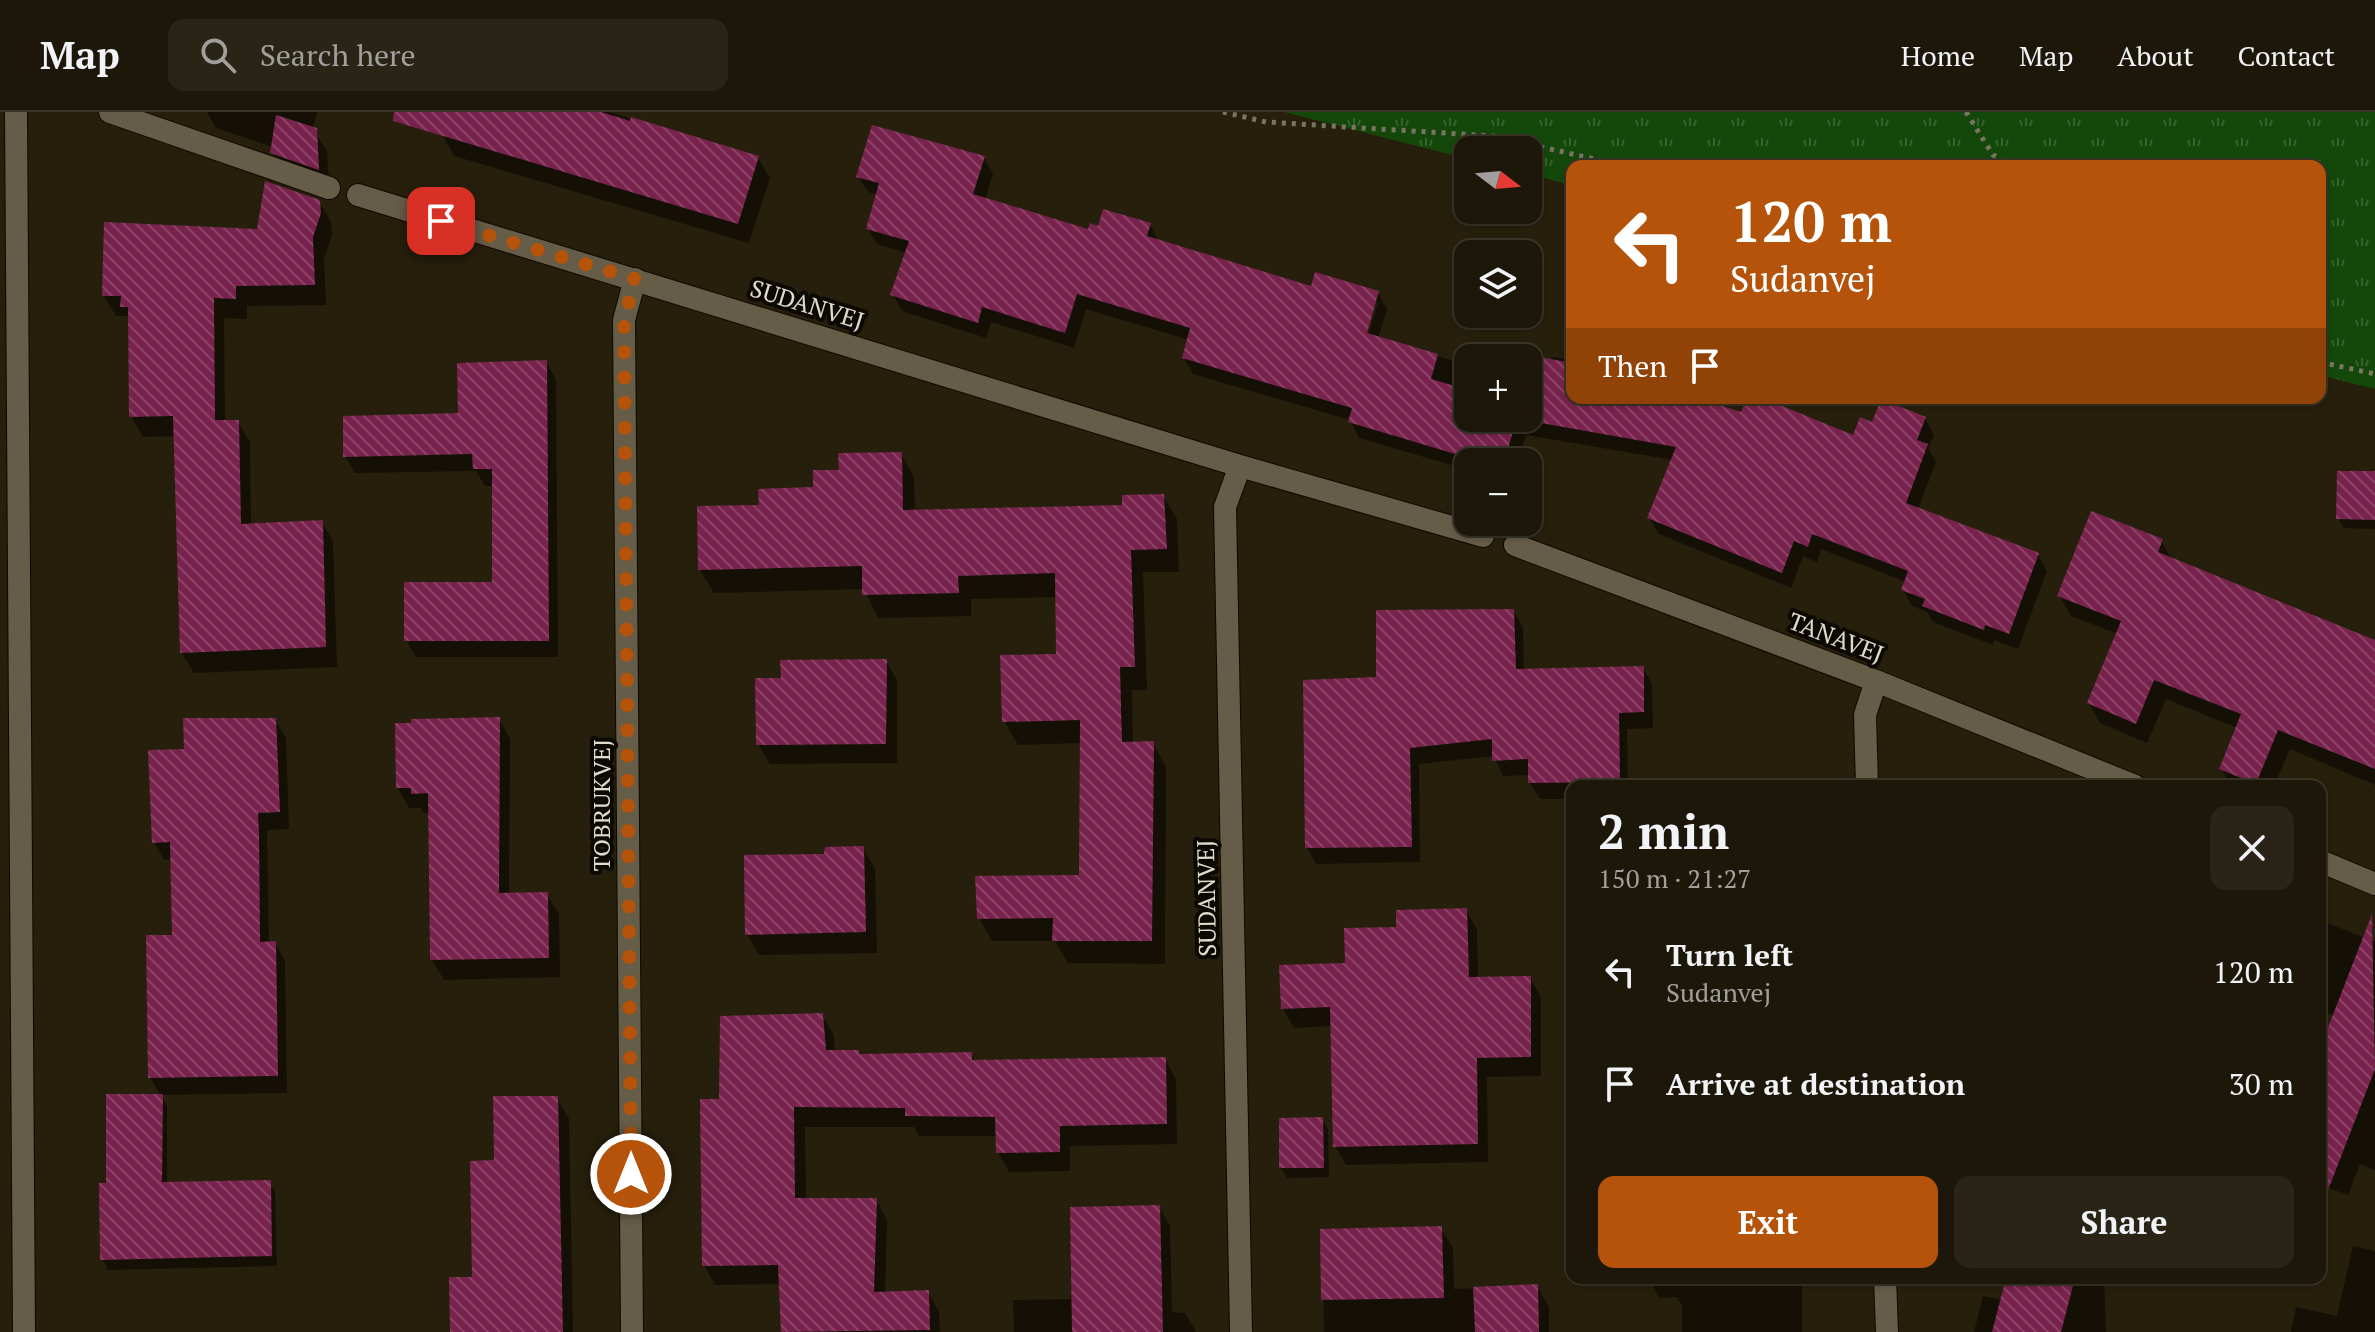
<!DOCTYPE html>
<html lang="en">
<head>
<meta charset="utf-8">
<style>
  body { margin:0; font-family:"PT Serif",serif; background:#292416; color:#f1f3f6; height:100vh; display:flex; flex-direction:column; font-size:30px; white-space:nowrap }
  * { box-sizing:border-box; margin:0 }
  p { font-size:26px; color:#a09f9c }
  .icon { flex:none; width:44px; height:44px; fill:none; stroke:currentColor; stroke-width:2; stroke-linecap:round; stroke-linejoin:round }
  .map { position:relative; flex:1; overflow:hidden }
  .panel { position:absolute; left:1566px; top:668px; width:760px; height:504px; display:flex; flex-direction:column; background:#1c1708; border-radius:16px; box-shadow:0 2px 6px #0004,0 0 0 2px #3a3629 }
  .panel>* { flex:none }
  .hud { position:absolute; left:1566px; top:48px; width:760px; height:244px; border-radius:16px; box-shadow:0 2px 6px #0004,0 0 0 2px #3a3629; background:#b45309; color:#fff; overflow:hidden }
  .needle { width:52px; rotate:106deg }
  .fabs { position:absolute; left:1454px; top:24px; display:grid; gap:16px }
  .fabs a { display:grid; place-items:center; width:88px; height:88px; border-radius:16px; background:#1c1708; box-shadow:0 2px 6px #0004,0 0 0 2px #3a3629; font-size:40px }
  .pin { position:absolute; display:grid; place-items:center; width:68px; height:68px; color:#fff; margin:-34px; border-radius:16px; box-shadow:0 4px 12px #0006 }
  .me { position:absolute; width:88px; margin:-44px; rotate:0deg; stroke-linejoin:round; filter:drop-shadow(0 0 6px #0008) }
  .turn { display:flex; align-items:center; gap:28px; height:168px; padding:0 32px; font-size:36px }
  .turn .icon { width:104px; height:104px; stroke-width:2.5 }
  .turn b { display:block; font-size:56px; line-height:68px }
  .then { display:flex; align-items:center; height:76px; padding:0 32px; background:#0003; gap:16px; font-size:30px }
  .round { display:grid; place-items:center; flex:none; width:84px; height:84px; border-radius:16px; background:#292416 }
  .headline { display:flex; align-items:center; justify-content:space-between; height:136px; padding:0 32px }
  h1 { font-size:48px; font-weight:700; line-height:60px }
  .cta { display:flex; gap:16px; margin-top:auto; padding:16px 32px }
  .cta a { flex:1; height:92px; border-radius:16px; background:#b45309; color:#fff; font-size:32px; font-weight:700; line-height:92px; text-align:center }
  .cta a+a { background:#292416; color:#f1f3f6 }
  ul { padding:0; list-style:none }
  li { display:flex; align-items:center; gap:24px; height:112px; padding:0 32px }
  li div { flex:1 }
  li b { display:block; font-size:30px }
  li em { font-style:normal }
  header { display:flex; align-items:center; gap:48px; box-sizing:border-box; height:112px; padding:0 40px; background:#1c1708; border-bottom:2px solid #3a3629 }
  header strong { font-size:38px }
  nav { display:flex; gap:44px; margin-inline-start:auto; font-size:28px }
  .search { width:560px; height:72px; background:#292416; display:flex; align-items:center; gap:20px; box-sizing:border-box; padding:0 28px; border-radius:16px; color:#a09f9c; font-size:30px }
  .map>svg:first-child { display:block }
</style>
</head>
<body>
<header>
<strong>Map</strong>
<div class="search"><svg class="icon" aria-label="search" viewBox="0 0 24 24"><circle cx="10" cy="10" r="6"/><path d="M15 15l6 6"/></svg>Search here</div>
<nav><a>Home</a><a>Map</a><a>About</a><a>Contact</a></nav>
</header>
<div class="map">
<svg width="2375" height="1220" viewBox="0 0 2375 1220">
  <defs>
    <pattern id="grass-tufts" width="24" height="20" patternUnits="userSpaceOnUse" patternTransform="scale(2)"><rect width="24" height="20" fill="#14480a"/><path d="M3 7l-1-3M5 7V3M7 7l1-3M15 17l-1-3M17 17v-4M19 17l1-3" fill="none" stroke="#36622d"/></pattern>
    <pattern id="building-back-hatch" width="6" height="6" patternUnits="userSpaceOnUse" patternTransform="scale(2)"><rect width="6" height="6" fill="#78234d"/><path d="M-1 5l2 2M0 0l6 6M5-1l2 2" fill="none" stroke="#8b4266"/></pattern>
  </defs>
  <rect width="100%" height="100%" fill="#261f0b"/>
  <!-- grass -->
  <path fill="url(#grass-tufts)" d="M1284 0H2375V277L2320 263V54H1572V73L1528 62V38H1468V47Z"/>
  <!-- shadow -->
  <path fill="#0007" fill-rule="evenodd" d="M207 0H318L312 17 327 38 329 76 284 60 272 40 273 35 216 16Z
    M450 0H609L758 46 770 66 749 131 454 44 443 24Z
    M984 46 993 62 985 88 1090 119 1150 113 1159 130 1312 176 1378 181 1387 197 1378 227 1468 253V306H1528L1531 245 1550 249 1552 245 1572 248V286H1692L1742 302 1749 286H1757L1854 326 1873 312 1925 306 1934 323 1928 336 1936 350 1918 397 2038 443 2047 459 2018 537 1994 528 1993 533 1933 510 1927 500 1912 494 1903 478 1906 470 1821 437 1817 450 1803 444 1791 476 1659 422 1649 406 1673 348 1526 323 1517 350H1468V358L1359 326 1350 308 1193 262 1184 246 1189 228 1086 197 1074 236 991 210 986 226 902 199 893 183 907 141 877 132 868 116 878 83 868 80 858 64ZM1374 190H1378L1366 231 1362 230Z
    M319 89 331 110 332 123 324 146 326 193 247 194V207L224 206 225 310H238L250 330 251 413 322 410 333 430 337 555 194 561 182 541 175 324 143 325 131 304 130 208 128 204H116L104 184Z
    M546 250 556 267 558 545H416L406 528 494 472V374H485L476 359 355 361 345 344 460 303Z
    M901 342 914 365 915 400 1124 395 1163 384 1177 407 1179 460H1143L1147 578H1132L1133 631H1153L1166 655 1165 852 1068 851 1055 829H992L979 806 1081 765 1082 631 1018 633 1004 609 1058 544 1057 485 971 487V504L878 506 864 477 714 481 700 458 761 395 815 377 841 360Z
    M2375 361V417L2344 416 2338 406Z
    M2161 429 2173 449 2375 530V673L2290 637 2274 674H2231L2221 656 2237 616 2166 587 2147 631 2100 611 2089 591 2118 522 2071 504 2059 483Z
    M1513 499 1523 515 1524 559 1643 556 1652 572 1653 616 1627 617 1628 674H1572V687H1540L1530 671V663L1503 664 1494 644 1419 652 1420 750 1316 752 1307 736 1378 567Z
    M886 549 897 568V651L770 652 758 632 783 568Z
    M499 607 510 627 509 783 547 782 559 802 560 865 444 868 432 848 431 701H424L421 696H409L398 676Z
    M275 608 286 626 289 717 267 718 269 831H275L285 849 287 981 161 983 167 994V1072L269 1070 275 1080 277 1154 108 1158 102 1147 108 1073 161 984 150 965 174 825 172 747 164 748 154 730 186 639Z
    M863 736 875 757 877 841 759 843 747 822 826 744Z
    M1466 798 1477 817 1478 867 1530 866 1541 885V964L1487 965 1488 1050 1346 1053 1335 1034 1333 914 1294 916 1283 897 1399 817Z
    M2320 808 2375 830V1058L2360 1052 2348 1083 2320 1073V941L2335 904 2320 898Z
    M822 903 834 923 835 940H858L861 944 971 942 976 950 1165 947 1176 967 1177 1032 1070 1034V1059L1009 1060 998 1040 997 1024H919L914 1015H805L806 1088H876L887 1108 885 1182 928 1180 939 1200 940 1220H782L781 1172 715 1173 704 1153 721 989Z
    M557 986 569 1007 573 1220H452L474 1167 496 1050Z
    M1322 1007 1328 1017 1329 1065 1287 1066 1281 1056Z
    M1159 1095 1170 1114 1172 1200 1185 1201 1196 1220H1014L1013 1188 1074 1187Z
    M1441 1116 1453 1136 1454 1177 1537 1174 1549 1195V1220H1324L1322 1118Z
    M2353 1134 2375 1139V1220H2291L2296 1195 2337 1204Z
    M1649 1166H1802V1220H1682V1194L1677 1185 1659 1186Z
    M2008 1166H2104L2106 1220H1974L1983 1184 2002 1188Z"/>
  <!-- building -->
  <path fill="url(#building-back-hatch)" d="M394 0H601L630 9 631 5 759 44 738 112 393 9Z
    M276 3 317 16 319 58 270 41Z
    M872 13 985 44 973 82 1088 117 1090 111 1098 114 1103 97 1151 111 1147 124 1311 174 1315 160 1379 179 1367 221 1438 242 1431 267 1468 278V306H1517L1504 350H1482L1348 310 1352 296 1182 246 1190 216 1077 182 1065 221 982 195 978 211 890 183 909 129 866 117 879 71 856 65Z
    M265 69 320 88 321 101 313 125 315 173 236 174V187L214 186 215 308H239L241 412 323 408 326 535 180 541 173 304 129 305 128 195H120L121 184H102L104 110 257 117Z
    M1529 243 1572 251V286H1697L1741 300 1747 286H1763L1853 323 1860 305 1872 310 1881 287 1926 305 1917 328 1928 332 1906 391 2039 441 2009 522 1985 513 1984 518 1922 494 1925 487 1901 478 1908 459 1812 422 1808 435 1794 429 1782 461 1647 406 1676 335 1518 307 1528 306Z
    M547 248 549 529H404V470H492V357H473L472 342 343 345V304L458 301 457 251Z
    M902 340 903 398 1122 393V383L1164 382 1167 437 1131 438 1135 555H1120L1122 630 1154 629 1152 829H1052L1053 806 977 807 975 764 1079 763 1080 608 1002 610 1000 543 1056 542 1055 461 958 464 959 481 862 483V454L698 458 697 394 759 393 758 377 813 375V358H839L838 341Z
    M2337 359H2375V408L2336 407Z
    M2091 399 2163 427 2158 440 2375 528V657L2278 618 2256 672 2219 657 2241 602 2154 568 2136 612 2087 591 2121 509 2057 484Z
    M1514 497 1516 557 1644 554V600L1619 601 1620 670 1528 671V647L1492 649V627L1410 636 1412 735 1305 736 1303 568 1376 565V498Z
    M887 547 886 632 756 633 755 566H781L780 548Z
    M500 605 499 781 548 780 549 846 430 848 428 681 411 682V676H396L395 611H411V607Z
    M183 606H276L280 700 258 701 259 720 260 830 276 829 278 964 148 966 146 823H172L170 730 152 731 148 638 184 637Z
    M864 734 866 820 745 823 744 743 824 742 825 735Z
    M1467 796 1469 865 1531 864V945L1477 946 1478 1032 1333 1035 1330 895 1281 897 1279 853 1345 851 1344 816 1396 815V798Z
    M2372 802 2375 957 2323 1091 2320 936Z
    M823 901 826 938H859V942L972 940V948L1166 945 1167 1012 1060 1014V1040L996 1041 995 1005 905 1004V996L794 995 795 1086H877L874 1180 929 1178 930 1218 781 1220 778 1153 702 1154 700 987H719L720 904Z
    M106 982H163L162 1070 271 1068 272 1144 100 1148 99 1071H106Z
    M493 984H558L563 1220H450L449 1165H472L470 1049 494 1048Z
    M1323 1005 1324 1056H1279V1006Z
    M1160 1093 1163 1220H1072L1070 1095Z
    M1442 1114 1444 1186 1321 1188 1320 1117Z
    M2006 1166H2075L2061 1220H1992Z
    M1538 1172 1539 1220H1475L1473 1175Z"/>
  <g fill="none" stroke-linecap="round" stroke-linejoin="round">
    <defs>
      <path id="minor" d="M16 0 24 1220
        M110 0 329 76
        M358 83 1240 354 1483 424
        M1240 354 1225 395 1241 1220
        M1515 433 1876 569 2135 674
        M1867 674 1865 603 1876 569
        M2320 749 2375 772
        M1885 1166 1887 1220
        M632 1220 624 208 635 167"/>
    </defs>
    <!-- minor casing -->
    <use href="#minor" stroke="#0f0800" stroke-width="24"/>
    <!-- path -->
    <path stroke="#7a7463" stroke-width="5" stroke-dasharray="4 6" stroke-linecap="butt" d="M1223 0 1266 10 1493 24 1625 54
      M1966 0 1993 43 2013 54
      M2320 250 2375 262"/>
    <!-- minor -->
    <use href="#minor" stroke="#665d48" stroke-width="22"/>
  </g>
  <g fill="none" stroke-linecap="round" stroke-linejoin="round">
    <!-- route -->
    <path stroke="#b45309" stroke-width="14" stroke-dasharray="0 25.2" d="M441 109 635 167 624 208 631 1062"/>
  </g>
  <g text-anchor="middle" stroke-width="8" stroke-linejoin="round" paint-order="stroke">
    <!-- street labels -->
    <g font-size="24" fill="#e0dbcf" stroke="#0c0903">
      <text transform="translate(807 193) rotate(17)" y="8">SUDANVEJ</text>
      <text transform="translate(1836 526) rotate(21)" y="8">TANAVEJ</text>
      <text transform="translate(602 693) rotate(-90)" y="8">TOBRUKVEJ</text>
      <text transform="translate(1207 786) rotate(-91)" y="8">SUDANVEJ</text>
    </g>
  </g>
</svg>
<div class="fabs">
<a><svg class="needle" viewBox="-14 -14 28 28"><path d="M0-13l5 13h-10z" fill="#e53935"/><path d="M0 13l5-13h-10z" fill="#a09f9c"/></svg></a>
<a><svg class="icon" aria-label="layers" viewBox="0 0 24 24"><path d="M12 4l9 5-9 5-9-5zM3 14l9 5 9-5"/></svg></a>
<a>+</a>
<a>−</a>
</div>
<div class="pin" style="left:441px;top:109px;background:#d93025"><svg class="icon" aria-label="arrive" viewBox="0 0 24 24"><path d="M6 21V4h12l-3 4 3 4H6"/></svg></div>
<svg class="me" style="left:631px;top:1062px" viewBox="-20 -20 40 40"><circle r="17" fill="#b45309" stroke="#fff" stroke-width="3"/><path d="M0-11L8 9 0 5-8 9z" fill="#fff"/></svg>
<div class="hud">
<div class="turn"><svg class="icon" aria-label="left" viewBox="0 0 24 24"><path d="M17 20v-9H6M10 6l-5 5 5 5"/></svg><div><b>120 m</b>Sudanvej</div></div>
<div class="then">Then<svg class="icon" aria-label="arrive" viewBox="0 0 24 24"><path d="M6 21V4h12l-3 4 3 4H6"/></svg></div>
</div>
<section class="panel">
<div class="headline"><div><h1>2 min</h1><p>150 m · 21:27</p></div><a class="round"><svg class="icon" aria-label="close" viewBox="0 0 24 24"><path d="M6 6l12 12M18 6L6 18"/></svg></a></div>
<ul>
<li><svg class="icon" aria-label="left" viewBox="0 0 24 24"><path d="M17 20v-9H6M10 6l-5 5 5 5"/></svg><div><b>Turn left</b><p>Sudanvej</p></div><em>120 m</em></li>
<li><svg class="icon" aria-label="arrive" viewBox="0 0 24 24"><path d="M6 21V4h12l-3 4 3 4H6"/></svg><div><b>Arrive at destination</b></div><em>30 m</em></li>
</ul>
<div class="cta"><a>Exit</a><a>Share</a></div>
</section>
</div>
</body>
</html>
